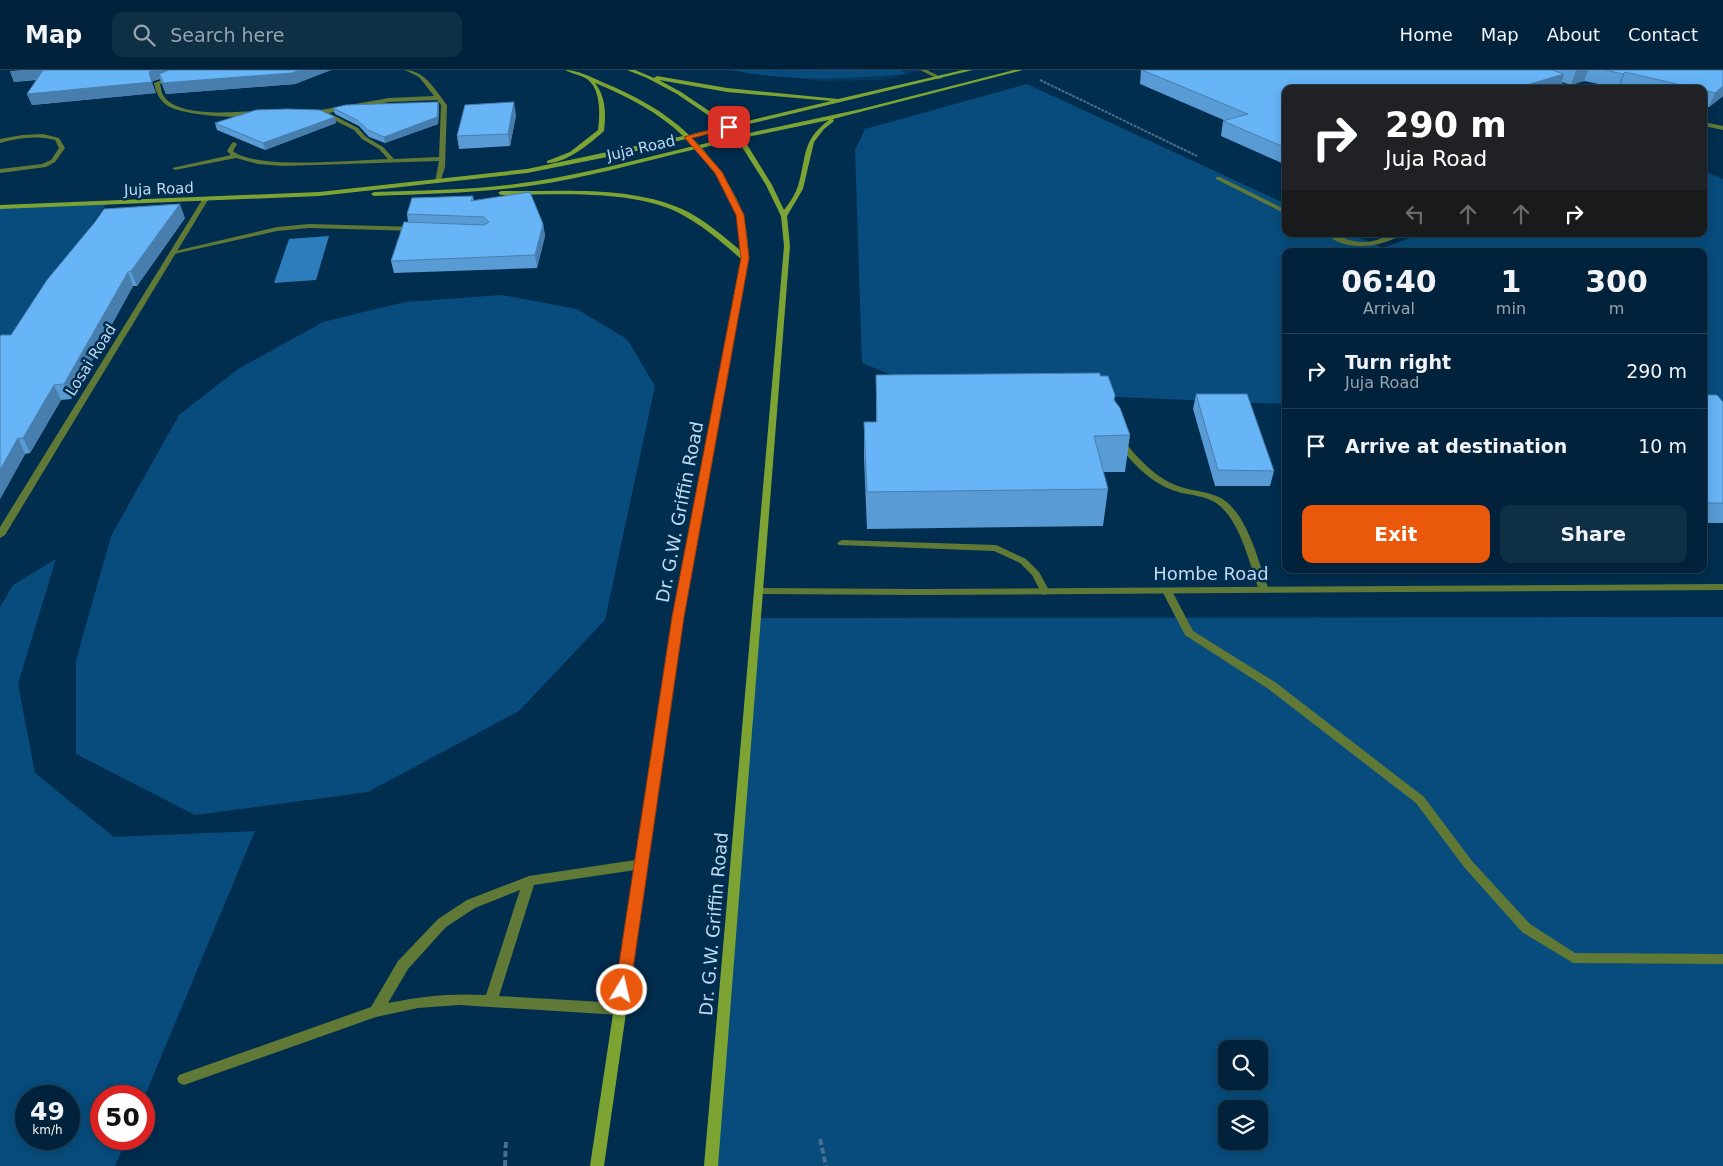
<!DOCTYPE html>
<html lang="en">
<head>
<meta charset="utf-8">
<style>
  body { margin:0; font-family:"DejaVu Sans",sans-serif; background:#0f2f45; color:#f1f3f6; height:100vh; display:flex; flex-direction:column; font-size:19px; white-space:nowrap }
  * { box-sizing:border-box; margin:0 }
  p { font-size:16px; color:#96a4af }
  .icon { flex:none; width:28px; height:28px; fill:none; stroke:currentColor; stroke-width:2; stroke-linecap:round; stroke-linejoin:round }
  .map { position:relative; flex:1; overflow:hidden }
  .details { position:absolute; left:1282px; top:178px; width:425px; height:325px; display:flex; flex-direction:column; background:#01223a; border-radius:10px; box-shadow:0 2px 12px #0003,0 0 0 1px #233f54 }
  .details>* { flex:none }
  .banner { position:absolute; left:1282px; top:15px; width:425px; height:152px; border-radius:10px; box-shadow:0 2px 12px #0003,0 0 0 1px #233f54; background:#202124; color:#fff; overflow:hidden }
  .fabs { position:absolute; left:1218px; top:970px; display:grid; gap:10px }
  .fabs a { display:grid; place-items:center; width:50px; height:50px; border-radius:10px; background:#01223a; box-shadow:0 2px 12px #0003,0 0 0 1px #233f54; font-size:25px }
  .speed { position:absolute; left:15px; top:1015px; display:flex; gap:10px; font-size:25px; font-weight:700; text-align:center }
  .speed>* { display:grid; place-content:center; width:65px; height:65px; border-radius:50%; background:#01223a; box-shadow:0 2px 12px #0003,0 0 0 1px #233f54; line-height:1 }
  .speed small { font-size:12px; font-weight:400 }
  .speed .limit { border:8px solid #d22; background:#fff; color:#111 }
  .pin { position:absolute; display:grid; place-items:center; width:42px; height:42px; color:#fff; margin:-21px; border-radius:10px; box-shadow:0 2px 8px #0006 }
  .me { position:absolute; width:55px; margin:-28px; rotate:9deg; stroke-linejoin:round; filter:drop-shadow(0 0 4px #0008) }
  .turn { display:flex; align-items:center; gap:18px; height:105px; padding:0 20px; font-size:22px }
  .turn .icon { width:65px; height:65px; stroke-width:2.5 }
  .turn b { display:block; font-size:35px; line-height:42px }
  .lanes { display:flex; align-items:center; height:48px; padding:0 20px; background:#0003; justify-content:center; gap:25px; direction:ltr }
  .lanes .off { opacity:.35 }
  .eta { display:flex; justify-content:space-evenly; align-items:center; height:85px; text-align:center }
  .eta b { font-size:30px; font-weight:700; line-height:35px }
  .cta { display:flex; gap:10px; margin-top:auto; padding:10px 20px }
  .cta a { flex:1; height:58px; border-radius:10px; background:#ea580c; color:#fff; font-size:20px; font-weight:700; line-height:58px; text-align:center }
  .cta a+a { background:#0f2f45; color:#f1f3f6 }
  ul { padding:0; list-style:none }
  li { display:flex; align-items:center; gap:15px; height:75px; padding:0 20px; border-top:1px solid #233f54 }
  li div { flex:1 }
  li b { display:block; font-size:19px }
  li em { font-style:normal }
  header { display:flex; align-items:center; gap:30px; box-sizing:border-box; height:70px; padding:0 25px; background:#01223a; border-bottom:1px solid #233f54 }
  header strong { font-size:24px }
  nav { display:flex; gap:28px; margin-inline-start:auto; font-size:18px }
  .search { width:350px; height:45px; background:#0f2f45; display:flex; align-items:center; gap:12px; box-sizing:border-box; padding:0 18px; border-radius:10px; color:#96a4af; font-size:19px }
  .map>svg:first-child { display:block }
</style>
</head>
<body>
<header>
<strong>Map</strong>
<div class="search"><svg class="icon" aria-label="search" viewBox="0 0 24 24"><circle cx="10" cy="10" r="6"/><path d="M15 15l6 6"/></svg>Search here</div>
<nav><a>Home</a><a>Map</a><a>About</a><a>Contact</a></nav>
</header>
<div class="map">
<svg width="1723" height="1096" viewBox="0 0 1723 1096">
  <rect width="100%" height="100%" fill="#012d4e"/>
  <!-- built -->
  <path fill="#07395e" d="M723 0H923L883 10 823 11Z"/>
  <!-- green -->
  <path fill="#074c7c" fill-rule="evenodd" d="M732 0H900L906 4C849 9 788 12 732 0Z
    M1027 14 1286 134V164H1352L1383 178 1421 164H1704V101L1723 109V341H1704V181H1286V334L926 319 862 293 855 80 865 59Z
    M107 133 0 286V137Z
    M502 225 577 239 627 269 655 316 605 550 519 641 368 722 195 745 76 684V590L111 466 179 345 238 299 323 252 405 232Z
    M56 489 18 614 35 703 114 767 255 761 144 1028 101 1026V1069H127L115 1096H0V537L13 515ZM69 1026V1069H26V1026Z
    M1723 547V1096H711L757 548ZM1226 979H1259V1011H1226ZM1226 1039H1259V1071H1226Z"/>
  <!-- water -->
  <path fill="#2d7dbc" d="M329 166 316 210 274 213 289 169Z"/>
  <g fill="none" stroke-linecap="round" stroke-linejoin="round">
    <!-- path-far1 -->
    <path stroke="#496f8d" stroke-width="2" stroke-dasharray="3 1" stroke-linecap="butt" d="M1040 10 1197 86"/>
    <!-- path -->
    <path stroke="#496f8d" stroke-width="4" stroke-dasharray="6 3" stroke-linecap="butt" d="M820 1069 826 1096
      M505 1096 506 1069"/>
    <!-- lane -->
    <path fill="#607937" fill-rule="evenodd" d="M188 0H196L160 14C161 17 161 22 163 25 176 48 234 42 257 41L260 43C246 51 182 45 168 36 159 30 156 22 154 13Z
      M405 0C425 0 436 21 447 35L445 97 440 113 435 112 439 91 283 96 258 94 236 88 175 100 172 98 231 85 227 81 232 73 234 72 237 74 233 81C255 100 356 90 388 89L379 79 362 69 354 60 322 44H312L309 42 389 28 434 26 419 7ZM437 30 441 35 439 87 394 89 383 77 366 67 358 58 329 43 389 32Z
      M920 0H927L943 8 938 9Z
      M43 64 59 68 65 78 55 92 46 97 0 103V99L42 94 51 90 59 78 55 70C36 65 18 68 0 73V69L22 65Z
      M309 154 416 157 419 159 416 161 309 158 277 161 174 184 171 182 277 157Z
      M1119 368 1122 369C1138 388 1154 407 1178 416 1194 422 1215 421 1228 433 1251 455 1258 492 1269 520L1267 522 1264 523 1259 520C1250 495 1241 455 1221 437 1209 425 1190 426 1175 421 1149 412 1133 393 1116 373V369Z
      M842 470 996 475 1026 489 1039 502 1050 522 1045 525 1042 524 1032 505 1020 493 994 481 839 475 837 473Z
      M1167 518 1172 521 1193 561 1275 612 1424 727 1472 791 1530 854 1575 883 1723 884V894L1573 893 1522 862 1464 797 1416 733 1267 618 1185 565 1162 521Z
      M642 789 646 791 648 794 646 797 642 799 534 815 499 926 620 933 625 935 627 939 625 943 620 945 459 935 418 938 376 947 184 1015 179 1013 177 1009 179 1005 371 937 398 891 438 849 467 830 529 806ZM520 820 486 925C452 923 421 926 388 933L408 899 446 857 475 838Z"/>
    <!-- street -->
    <path fill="#607937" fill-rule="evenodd" d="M1548 9 1578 18 1579 19H1569L1546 12V10Z
      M1704 52 1723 56V60L1704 56Z
      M1216 107H1220L1286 140V144L1216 109Z
      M205 128 208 130 5 465 0 468V457L202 130Z
      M1326 164C1339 164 1350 173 1364 172 1378 172 1389 163 1402 164 1382 178 1345 182 1326 164Z
      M1723 514V520L918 525 760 524 755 521 760 518 918 519Z"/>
    <!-- secondary -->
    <path fill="#7da433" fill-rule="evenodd" d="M565 0C578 0 591 7 602 12 634 25 664 41 689 65L724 56 677 24 647 8 627 0H635L654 8 657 6 727 18 838 29 963 0H973L733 58 740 65 861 39 1014 0H1023L833 49 834 51 824 59 814 72 803 119 787 146 790 176 718 1096H704L784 176 781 146 766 115 737 69 702 78C717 97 736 121 743 145 747 159 748 174 749 188L683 547 604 1096H590L673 547 741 189C722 172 702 155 679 143 631 119 554 125 501 125L498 123 501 121C560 122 627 115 682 139 704 149 723 166 741 181 740 168 740 155 736 142 728 119 711 98 696 79 641 92 586 108 529 116 478 123 426 124 374 126L371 124 374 122C426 120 478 120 530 112 585 104 639 89 694 76L686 69 632 82 527 103 319 126 0 139V135L319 122 527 99 683 66C658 42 627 26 595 13 606 27 606 44 604 61 591 73 565 94 547 93V91L570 82 598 60C600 44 601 19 587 9 581 5 572 4 565 0ZM659 10 727 22 831 31 730 55 681 22ZM829 50C801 71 807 86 798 116 795 125 790 132 784 140L772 115 743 68ZM728 59 735 66 699 75 692 68Z"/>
  </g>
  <!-- wall -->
  <path fill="#599bd4" d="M331 0 295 14 166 24 160 9 153 11 152 13 156 23 32 35 27 24 37 10 14 12 10 1Z
    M1141 0H1723V26L1709 37 1704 36V19H1631L1620 16 1618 18 1584 11 1571 15 1562 12 1560 18 1286 19V95L1221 66 1223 51H1226L1140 14Z
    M438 32 439 38 438 54 385 73 369 67 359 56 335 44 333 38Z
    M516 45 510 76 459 79 457 66Z
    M215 53H336L265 80 217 60Z
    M473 126 474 131 543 154 545 166 537 198 394 203 391 191 408 152 407 144Z
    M185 148 137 216H133L71 329 61 330 30 383 25 384 0 429 11 265Z
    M876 305 1100 306 1114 331 1130 365 1125 402H1103L1108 419 1103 456 867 459 864 388V352H876Z
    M1196 324 1274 401 1270 416H1215L1193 339Z
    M1704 325 1723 332V453H1704Z"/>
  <!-- shaded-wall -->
  <path fill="#487ead" d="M21 0H45L48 8 14 12 10 1Z
    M150 0H183L159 4 160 9 153 11 152 13 156 23 32 35 27 24 149 3Z
    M300 0H331L295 14 166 24 162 13Z
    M1576 0H1588L1584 11 1571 15Z
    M1625 2 1620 16 1618 18 1623 4Z
    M1564 4 1560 18 1557 19H1513Z
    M1723 16V26L1709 37 1715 23Z
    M438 32 439 38 438 54 385 73 384 67Z
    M514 32 516 45 510 76 508 64Z
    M335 47 336 53 265 80 263 73Z
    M180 134 185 148 137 216 131 201Z
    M543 154 545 166 537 198 535 185Z
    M128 202 133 216 71 329 64 314Z
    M54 315 61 330 30 383 23 368Z
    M18 368 25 384 0 429V400Z"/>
  <!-- building -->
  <path fill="#67b4f7" stroke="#487ead" d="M43 0H151L149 3 152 12 27 24Z
    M169 0H300L292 3 162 13 163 11 159 4Z
    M1142 0H1552L1564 4 1513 19H1286V78L1223 51 1248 44Z
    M1605 0H1723V16L1715 23 1704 20V19H1698L1625 2 1623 4Z
    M438 32 437 47 384 67 368 60 357 50 333 38 346 35Z
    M514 32 508 64 457 66 465 35Z
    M287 39 320 40 335 47 263 73 215 53 256 40Z
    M530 122 543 154 535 185 391 191 404 152 484 155 489 152 484 147 407 144 412 128 473 126 471 131Z
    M180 134 131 201 128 202 64 314 54 315 23 368H18L0 400V267L1 265H11L47 210 95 152 104 139Z
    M1100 303V306H1108L1115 325 1114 330 1120 338 1130 365 1094 366 1108 419 867 422 864 352H877L876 305Z
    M1196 324H1247L1274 401 1218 400Z
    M1704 325H1717L1723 332V433H1704Z"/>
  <!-- route -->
  <path fill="#ea580c" stroke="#983908" d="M729 55 731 56V58L692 68 722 102 744 145 749 188 684 547 630 920 628 925 622 927 617 925 615 920 672 547 741 188 736 145 715 103 684 67Z"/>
  <g text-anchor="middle" stroke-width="5" stroke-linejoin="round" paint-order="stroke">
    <!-- far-street labels -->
    <g font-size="15" fill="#bedaf3" stroke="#012d4e">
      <text transform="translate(641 78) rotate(-13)" y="5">Juja Road</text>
      <text transform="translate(159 119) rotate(-2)" y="5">Juja Road</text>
      <text transform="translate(91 290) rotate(-58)" y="5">Losai Road</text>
    </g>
    <!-- street labels -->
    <g font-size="18" fill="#bedaf3" stroke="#012d4e">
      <text transform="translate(680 442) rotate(-79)" y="6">Dr. G.W. Griffin Road</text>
      <text x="1211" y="510">Hombe Road</text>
      <text transform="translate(714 854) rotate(-85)" y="6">Dr. G.W. Griffin Road</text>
    </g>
  </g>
</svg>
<div class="fabs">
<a><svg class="icon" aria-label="search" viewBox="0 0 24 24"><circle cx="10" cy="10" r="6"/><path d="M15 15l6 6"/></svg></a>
<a><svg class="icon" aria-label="layers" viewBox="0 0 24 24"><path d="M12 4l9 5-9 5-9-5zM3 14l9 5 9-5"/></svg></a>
</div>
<div class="speed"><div>49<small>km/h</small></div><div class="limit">50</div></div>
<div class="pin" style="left:729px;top:57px;background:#d93025"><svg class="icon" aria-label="arrive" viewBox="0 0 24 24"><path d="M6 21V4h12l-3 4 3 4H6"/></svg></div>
<svg class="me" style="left:622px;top:920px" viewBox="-20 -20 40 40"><circle r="17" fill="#ea580c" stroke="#fff" stroke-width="3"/><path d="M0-11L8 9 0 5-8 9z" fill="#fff"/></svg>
<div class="banner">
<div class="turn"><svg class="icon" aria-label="right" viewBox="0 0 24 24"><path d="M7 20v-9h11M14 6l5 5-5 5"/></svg><div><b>290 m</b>Juja Road</div></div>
<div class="lanes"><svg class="icon off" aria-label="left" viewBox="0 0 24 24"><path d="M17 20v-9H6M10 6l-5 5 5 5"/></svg><svg class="icon off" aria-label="ahead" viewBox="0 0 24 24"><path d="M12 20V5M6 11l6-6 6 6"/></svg><svg class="icon off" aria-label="ahead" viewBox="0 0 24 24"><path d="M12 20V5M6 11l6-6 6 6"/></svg><svg class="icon" aria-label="right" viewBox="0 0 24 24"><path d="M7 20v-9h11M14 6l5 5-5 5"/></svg></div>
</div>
<section class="details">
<div class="eta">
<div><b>06:40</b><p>Arrival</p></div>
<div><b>1</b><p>min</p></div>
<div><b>300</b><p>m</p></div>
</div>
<ul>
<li><svg class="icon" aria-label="right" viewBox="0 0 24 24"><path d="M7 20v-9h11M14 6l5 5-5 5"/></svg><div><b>Turn right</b><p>Juja Road</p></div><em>290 m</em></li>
<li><svg class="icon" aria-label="arrive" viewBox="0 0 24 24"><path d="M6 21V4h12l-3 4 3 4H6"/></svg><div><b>Arrive at destination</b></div><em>10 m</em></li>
</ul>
<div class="cta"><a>Exit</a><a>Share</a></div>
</section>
</div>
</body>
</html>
